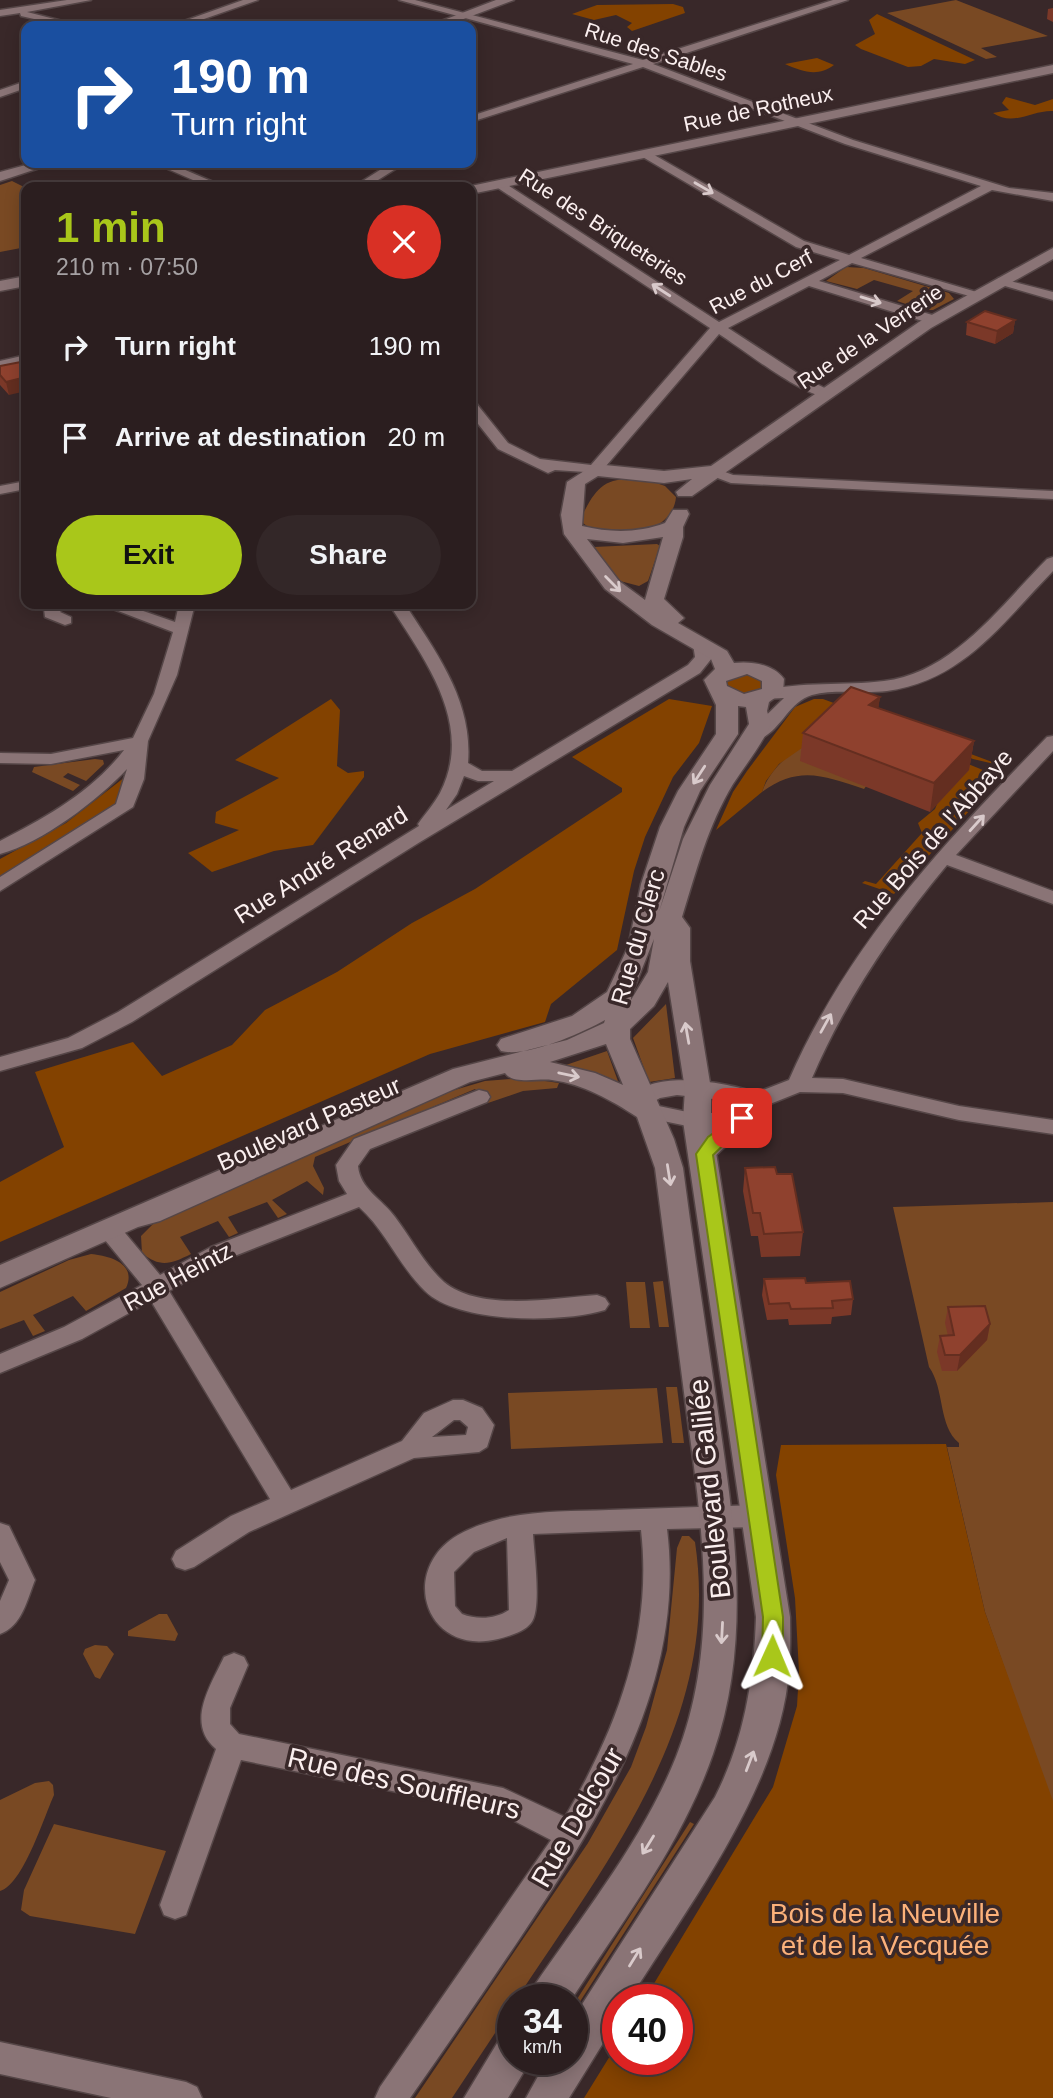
<!DOCTYPE html>
<html lang="en">
<head>
<meta charset="utf-8">
<style>
  body { margin:0; font-family:Helvetica,sans-serif; background:#332728; color:#f1f3f6; height:100vh; display:flex; flex-direction:column; font-size:26px; white-space:nowrap }
  * { box-sizing:border-box; margin:0 }
  p { font-size:23px; color:#a6a2a4 }
  .icon { flex:none; width:38px; height:38px; fill:none; stroke:currentColor; stroke-width:2; stroke-linecap:round; stroke-linejoin:round }
  .map { position:relative; flex:1; overflow:hidden }
  .sheet { position:absolute; left:21px; top:182px; width:455px; height:427px; display:flex; flex-direction:column; background:#2b1e1f; border-radius:14px; box-shadow:0 4px 18px #0003,0 0 0 2px #473c3d }
  .sheet>* { flex:none }
  .guide { position:absolute; left:21px; top:21px; width:455px; height:147px; border-radius:14px; box-shadow:0 4px 18px #0003,0 0 0 2px #473c3d; background:#1a4fa0; color:#fff; overflow:hidden }
  .speed { position:absolute; left:497px; top:1984px; display:flex; gap:14px; font-size:35px; font-weight:700; text-align:center }
  .speed>* { display:grid; place-content:center; width:91px; height:91px; border-radius:50%; background:#2b1e1f; box-shadow:0 4px 18px #0003,0 0 0 2px #473c3d; line-height:1 }
  .speed small { font-size:18px; font-weight:400 }
  .speed .limit { border:10px solid #d22; background:#fff; color:#111 }
  .pin { position:absolute; display:grid; place-items:center; width:60px; height:60px; color:#fff; margin:-30px; border-radius:14px; box-shadow:0 4px 10px #0006 }
  .me { position:absolute; width:77px; margin:-38px; rotate:1deg; stroke-linejoin:round; filter:drop-shadow(0 0 5px #0008) }
  .turn { display:flex; align-items:center; gap:24px; height:147px; padding:0 35px; font-size:32px }
  .turn .icon { width:91px; height:91px; stroke-width:2.5 }
  .turn b { display:block; font-size:49px; line-height:60px }
  .round { display:grid; place-items:center; flex:none; width:74px; height:74px; border-radius:37px; background:#332728 }
  .overview { display:flex; align-items:center; justify-content:space-between; height:119px; padding:0 35px }
  h1 { font-size:42px; font-weight:600; line-height:52px; color:#a9c71a }
  .primary-button { display:flex; gap:14px; margin-top:auto; padding:14px 35px }
  .primary-button a { flex:1; height:80px; border-radius:42px; background:#a9c71a; color:#111; font-size:28px; font-weight:600; line-height:80px; text-align:center }
  .primary-button a+a { background:#332728; color:#f1f3f6 }
  ul { padding:0; list-style:none }
  li { display:flex; align-items:center; gap:21px; height:91px; padding:0 35px }
  li div { flex:1 }
  li b { display:block; font-size:26px }
  li em { font-style:normal }
  .map>svg:first-child { display:block }
</style>
</head>
<body>
<div class="map">
<svg width="1053" height="2098" viewBox="0 0 1053 2098">
  <rect width="100%" height="100%" fill="#392829"/>
  <!-- green -->
  <path fill="#794923" d="M956 0 1048 36 981 48 997 57 986 59 887 13Z
    M12 181 26 188V247L0 252V185Z
    M846 267 864 268 949 293 954 299 933 310H918L921 309 897 301 913 291 874 280 857 289 826 281Z
    M645 479 665 486 676 497C673 536 608 544 583 523L582 516C598 483 607 477 645 479Z
    M657 544 660 546 648 581 639 586 620 581 594 547Z
    M848 716 867 785 864 789C824 776 799 765 762 792 774 756 818 736 848 716Z
    M95 759 103 760 104 764 86 781 68 773 63 777 80 785 73 791 32 772 34 767Z
    M666 1004 675 1078 649 1082 633 1038Z
    M607 1051 619 1084 563 1066Z
    M524 1078 559 1083 557 1088 523 1091 488 1103 475 1089 315 1157 313 1166 324 1188 323 1195 307 1181 272 1200 287 1214 278 1218 267 1202 228 1217 238 1233 229 1237 218 1221 180 1237 191 1254C171 1264 160 1268 142 1253L141 1236 155 1222 441 1094 485 1081Z
    M1053 1202V1801H1051L985 1612 947 1447H959V1443C938 1426 945 1389 929 1367L893 1207Z
    M91 1254C111 1256 137 1264 126 1288L86 1311 73 1296 33 1315 45 1331 33 1336 24 1320 0 1329V1292L69 1260Z
    M663 1281 669 1327H659L653 1282Z
    M626 1282H645L650 1328H630Z
    M666 1387H677L684 1443H672Z
    M657 1388 663 1443 511 1449 508 1393Z
    M682 1536H689L695 1542C722 1720 607 1861 516 2000H513V2006L452 2098H415L588 1843 631 1767 646 1727 667 1650 677 1548Z
    M159 1614H167L178 1634 175 1641 128 1636V1631Z
    M95 1645 107 1646 114 1654 100 1679 95 1677 83 1654 85 1649Z
    M49 1781 53 1785 54 1795C44 1817 23 1885 0 1891V1800L35 1783Z
    M690 1822 694 1824 572 2014V2007Z
    M54 1824 166 1851 135 1934 30 1916 21 1910 24 1890Z"/>
  <!-- forest -->
  <path fill="#834200" d="M673 4 683 7 685 13 632 31 627 27 632 23 616 15 594 20 572 14 597 5Z
    M877 14 975 60 965 64 934 59 921 66 908 67 861 49 855 45 875 34 869 20Z
    M817 58 834 65C818 77 803 72 785 64Z
    M1006 97 1035 105 1053 99V111C1032 110 1013 127 993 113L1009 110 1002 103Z
    M754 673 769 687 750 697 728 692 724 680 734 674Z
    M331 699 340 710 337 766 348 773 364 771V777L313 845 274 851 212 872 188 853 239 830 215 823 216 812 279 778 235 760Z
    M669 699 712 706 699 743 673 777 645 837 634 871 617 950 551 1004 545 1022 430 1054 0 1242V1182L64 1147 35 1072 133 1042 162 1076 232 1045 265 1010 337 972 412 923 475 889 622 792V788L572 757Z
    M814 699H823L1003 766 973 759 848 716 779 764 766 781 762 792 716 830 733 792 747 771 795 707Z
    M956 759 1000 777 894 894 862 883 865 881 876 884 922 833 918 823 935 809Z
    M125 777 118 802 112 808 0 879V859L66 823Z
    M946 1444 985 1612 1053 1801V2098H584L618 2043V2060H677V2000H644L773 1787 797 1706 799 1672 795 1598 776 1475 781 1445Z"/>
  <g fill="none" stroke-linecap="round" stroke-linejoin="round">
    <defs>
      <path id="minor" d="M67 0H91L27 12 82 26H65L21 16 20 13 0 16V10Z
        M243 0H258L184 26H170Z
        M399 0H415L643 60 833 0H848L653 64 853 140 1009 188 1053 193V201L992 190 861 258 980 293V299L852 263 819 281 939 317V323H929L809 286 728 328 808 380 831 391V397C808 401 741 348 719 334L600 473 555 470 548 473 498 449 471 415V402L476 403 508 443 540 459 591 465 710 328 495 186V182H503L719 322 840 260 796 247 641 156V152H649L804 241 849 255 981 186 845 144 643 67 471 122V116L633 64Z
        M26 81V88L0 97V90Z
        M154 163H169L225 187H209Z
        M391 163H405L367 187H353Z
        M998 278 1053 292V300L998 284Z
        M26 355V363L0 369V361Z
        M712 467 733 475 1053 491V499L731 483 707 474 705 471Z
        M26 481V489L0 494V486Z
        M1053 557V571C1002 623 964 680 887 691 863 694 835 689 812 695 787 702 780 735 754 741L745 736 784 698 762 699 759 695 762 691C802 681 844 686 884 681 953 673 1001 605 1047 559Z
        M49 604H67L60 612 71 617V623L65 625 45 617 44 609Z
        M100 604H123L175 622 179 604H195L177 675 148 741 144 779 133 807 0 891V877L116 804 127 769C98 800 42 843 0 854V841C45 818 93 791 124 750L51 764 0 763V753L51 754 133 738 154 694 173 632Z
        M389 604H405C437 654 473 701 468 763L482 771H512L688 665 695 657 693 644 695 640H707L712 658 700 673 420 842 132 1022 82 1048 0 1071V1057L68 1038 118 1012 419 826 418 824C425 814 434 804 440 793 475 725 425 660 389 604ZM464 776 478 781H494L446 810 457 794Z
        M1053 736V751L956 855 1053 891V904L947 865C892 931 846 999 812 1078L843 1079 959 1106 1053 1120V1134L959 1120 843 1093 800 1092 765 1106 755 1119 712 1159H696L693 1154 719 1127 697 1128 639 1116 636 1111 640 1106 631 1099C649 1069 720 1082 748 1090L750 1095 789 1080C849 943 944 843 1047 737ZM677 1095 740 1102 747 1100 738 1111 697 1114 649 1104 660 1098Z
        M479 1090 487 1092 490 1097 487 1102 370 1149 358 1166C360 1189 382 1199 395 1217 411 1238 424 1264 444 1282 480 1312 553 1298 597 1295L605 1298 609 1304 605 1310C563 1323 458 1324 425 1291 399 1266 386 1231 359 1207L227 1259 169 1291 291 1490 402 1441 424 1413 453 1400H463L482 1408 494 1425 487 1447 479 1452 414 1458 249 1532 194 1567 185 1570 176 1567 172 1559 176 1551 231 1516 270 1499 151 1301 82 1339 0 1373V1354L64 1327 142 1285 100 1234 97 1228 100 1222H116L160 1275 211 1247 347 1194 339 1181 336 1165 354 1139ZM454 1420H460L468 1427 466 1435 432 1437Z
        M758 1505 767 1508 771 1516 767 1524 758 1527 667 1529C686 1681 603 1814 522 1935 485 1990 448 2044 410 2098H375L380 2087 551 1840 499 1813 241 1760 186 1915 175 1919 164 1915 160 1905 216 1749C185 1723 211 1685 224 1657L234 1653 244 1657 248 1665 230 1708V1724L239 1734 503 1788 565 1817C617 1729 653 1634 641 1530L533 1534C534 1553 542 1610 531 1623 524 1632 509 1636 498 1639 425 1657 398 1570 458 1535 505 1509 557 1512 609 1510 659 1508 708 1507 758 1505ZM507 1538 509 1610C496 1619 477 1620 462 1614L455 1606 454 1572 474 1552Z
        M0 1523 9 1526 35 1580C27 1600 22 1626 0 1634V1601L9 1580 0 1562Z
        M0 2042 186 2082 197 2087 202 2098H111L0 2074Z"/>
      <path id="tertiary" d="M496 0H514L445 26H428Z
        M1053 65V73L471 194V187H466Z
        M33 163H55L0 181V172Z
        M1053 248V259L931 328 692 496H678L676 492 692 479 664 483 598 476 585 484 582 526C611 533 638 533 665 523L673 510H687L689 514 683 527V537L664 599 684 618 678 623 727 651 734 663C751 661 773 664 784 679L783 692 769 702 767 711 771 724C761 746 746 764 733 784 708 825 696 872 682 917L690 928V961L711 1089V1121L790 1617C790 1635 791 1653 789 1671 779 1788 690 1903 629 2000H618V2019L569 2098H526L547 2060H572V2020L715 1797C744 1740 754 1680 756 1617L683 1121 685 1089 668 982 654 1006 630 1029V1039L674 1139 683 1168C693 1245 705 1322 716 1398 733 1517 754 1637 713 1754 682 1844 622 1922 571 2000H528L534 1986C584 1913 643 1840 676 1757 722 1642 701 1518 685 1400 675 1323 665 1245 655 1168L637 1117C611 1100 583 1084 552 1080 538 1078 514 1085 505 1073L470 1082 160 1221 138 1227 0 1288V1265L453 1069 567 1040 604 1023 605 1020C582 1033 526 1058 501 1051L497 1045 501 1039 572 1016 607 992 628 947 641 884 660 827 678 791 716 734V705L704 680 715 669 711 659 652 625 605 589 564 534 561 515 567 482 595 464 664 471 711 466 919 322ZM663 537 645 600 619 581 587 539 623 543ZM747 674 762 681V689L744 694 727 686 726 681ZM738 706 746 707 749 724 710 785 683 839 659 912 684 827 700 791 738 734ZM654 939 648 972 631 1000V996ZM606 1044 623 1085 595 1073 550 1062Z
        M26 276V286L0 291V281Z
        M513 2034V2060H531L508 2098H464L499 2040Z"/>
    </defs>
    <!-- minor casing -->
    <use href="#minor" stroke="#554647" stroke-width="3"/>
    <!-- tertiary casing -->
    <use href="#tertiary" stroke="#554647" stroke-width="3"/>
    <!-- minor -->
    <use href="#minor" fill="#8a7476" fill-rule="evenodd"/>
    <!-- tertiary -->
    <use href="#tertiary" fill="#8a7476" fill-rule="evenodd"/>
  </g>
  <!-- wall -->
  <path fill="#7b3828" d="M1053 8V22L1047 19 1048 9Z
    M1015 320 1013 333 995 344 966 335 967 322Z
    M26 361 9 395 0 385V366Z
    M880 697 878 708 974 741 969 770 930 812 800 761 803 733Z
    M745 1168 777 1174 803 1232 800 1256 761 1257 758 1236H751L743 1191Z
    M764 1279 806 1283 853 1299 851 1315 832 1317 831 1324 789 1325 788 1319 767 1320 762 1295Z
    M948 1307 990 1324 987 1340 957 1371H942L937 1352 940 1336H948L945 1323Z"/>
  <!-- shaded-wall -->
  <path fill="#642e20" d="M1015 320 1013 333 995 344 997 331Z
    M26 377V391L9 395 6 382Z
    M880 697 876 725 869 705Z
    M974 741 969 770 930 812 934 783Z
    M990 1324 987 1340 957 1371 960 1355Z"/>
  <!-- building -->
  <path fill="#8f412e" stroke="#642e20" stroke-width="2" d="M985 311 1015 320 997 331 967 322Z
    M26 361V377L6 382 0 375V366Z
    M851 687 880 697 869 705 974 741 934 783 803 733Z
    M775 1167 777 1174H792L803 1232 764 1234 760 1213H753L745 1168Z
    M805 1278 806 1283 850 1281 853 1299 832 1301 833 1308 791 1309 789 1303 769 1304 764 1279Z
    M985 1306 990 1324 960 1355H945L940 1336 954 1335 948 1307Z"/>
  <!-- one-way arrows -->
  <defs><path id="oneway-shaft" d="M-6 0H5M1.5-3L5.5 0L1.5 3" fill="none" stroke-width="1.6" stroke-linecap="round" stroke-linejoin="round" transform="scale(1.75)"/></defs>
  <g stroke="#d9cacb">
    <use href="#oneway-shaft" transform="translate(704 188) rotate(30)"/>
    <use href="#oneway-shaft" transform="translate(661 290) rotate(-147)"/>
    <use href="#oneway-shaft" transform="translate(871 300) rotate(17)"/>
    <use href="#oneway-shaft" transform="translate(613 584) rotate(45)"/>
    <use href="#oneway-shaft" transform="translate(699 775) rotate(123)"/>
    <use href="#oneway-shaft" transform="translate(977 823) rotate(-48)"/>
    <use href="#oneway-shaft" transform="translate(826 1023) rotate(-61)"/>
    <use href="#oneway-shaft" transform="translate(687 1033) rotate(-100)"/>
    <use href="#oneway-shaft" transform="translate(569 1075) rotate(12)"/>
    <use href="#oneway-shaft" transform="translate(669 1175) rotate(81)"/>
    <use href="#oneway-shaft" transform="translate(722 1633) rotate(93)"/>
    <use href="#oneway-shaft" transform="translate(750 1761) rotate(-69)"/>
    <use href="#oneway-shaft" transform="translate(648 1845) rotate(122)"/>
    <use href="#oneway-shaft" transform="translate(635 1957) rotate(-58)"/>
  </g>
  <!-- route -->
  <path fill="#a9c71a" stroke="#6e8111" stroke-width="2" d="M742 1113 747 1114V1122L713 1155 783 1617V1656L780 1662 772 1665 765 1662 762 1656 763 1617 696 1154 708 1137Z"/>
  <g text-anchor="middle" stroke-width="7" stroke-linejoin="round" paint-order="stroke">
    <!-- far-street labels -->
    <g font-size="21" fill="#fbefef" stroke="#392829">
      <text transform="translate(656 52) rotate(18)" y="7">Rue des Sables</text>
      <text transform="translate(758 109) rotate(-12)" y="7">Rue de Rotheux</text>
      <text transform="translate(603 227) rotate(33)" y="7">Rue des Briqueteries</text>
      <text transform="translate(761 282) rotate(-28)" y="7">Rue du Cerf</text>
      <text transform="translate(870 337) rotate(-34)" y="7">Rue de la Verrerie</text>
    </g>
    <!-- street labels -->
    <g font-size="24" fill="#fbefef" stroke="#392829">
      <text transform="translate(933 839) rotate(-49)" y="8">Rue Bois de l'Abbaye</text>
      <text transform="translate(321 865) rotate(-32)" y="8">Rue André Renard</text>
      <text transform="translate(638 937) rotate(-74)" y="8">Rue du Clerc</text>
      <text transform="translate(309 1124) rotate(-24)" y="8">Boulevard Pasteur</text>
      <text transform="translate(178 1277) rotate(-28)" y="8">Rue Heintz</text>
    </g>
    <!-- near-street labels -->
    <g font-size="28" fill="#fbefef" stroke="#392829">
      <text transform="translate(709 1489) rotate(-96)" y="10">Boulevard Galilée</text>
      <text transform="translate(404 1783) rotate(13)" y="10">Rue des Souffleurs</text>
      <text transform="translate(577 1817) rotate(-60)" y="10">Rue Delcour</text>
    </g>
    <!-- near-park labels -->
    <g font-size="28" fill="#fcb17a" stroke="#392829">
      <text x="885" y="1923">Bois de la Neuville<tspan x="885" dy="32">et de la Vecquée</tspan></text>
    </g>
  </g>
</svg>
<div class="speed"><div>34<small>km/h</small></div><div class="limit">40</div></div>
<div class="pin" style="left:742px;top:1118px;background:#d93025"><svg class="icon" aria-label="arrive" viewBox="0 0 24 24"><path d="M6 21V4h12l-3 4 3 4H6"/></svg></div>
<svg class="me" style="left:772px;top:1656px" viewBox="-20 -20 40 40"><path d="M0-17L14 15 0 8-14 15z" fill="#a9c71a" stroke="#fff" stroke-width="4"/></svg>
<div class="guide">
<div class="turn"><svg class="icon" aria-label="right" viewBox="0 0 24 24"><path d="M7 20v-9h11M14 6l5 5-5 5"/></svg><div><b>190 m</b>Turn right</div></div>
</div>
<section class="sheet">
<div class="overview"><div><h1>1 min</h1><p>210 m · 07:50</p></div><a class="round" style="background:#d93025;color:#fff"><svg class="icon" aria-label="close" viewBox="0 0 24 24"><path d="M6 6l12 12M18 6L6 18"/></svg></a></div>
<ul>
<li><svg class="icon" aria-label="right" viewBox="0 0 24 24"><path d="M7 20v-9h11M14 6l5 5-5 5"/></svg><div><b>Turn right</b></div><em>190 m</em></li>
<li><svg class="icon" aria-label="arrive" viewBox="0 0 24 24"><path d="M6 21V4h12l-3 4 3 4H6"/></svg><div><b>Arrive at destination</b></div><em>20 m</em></li>
</ul>
<div class="primary-button"><a>Exit</a><a>Share</a></div>
</section>
</div>
</body>
</html>
